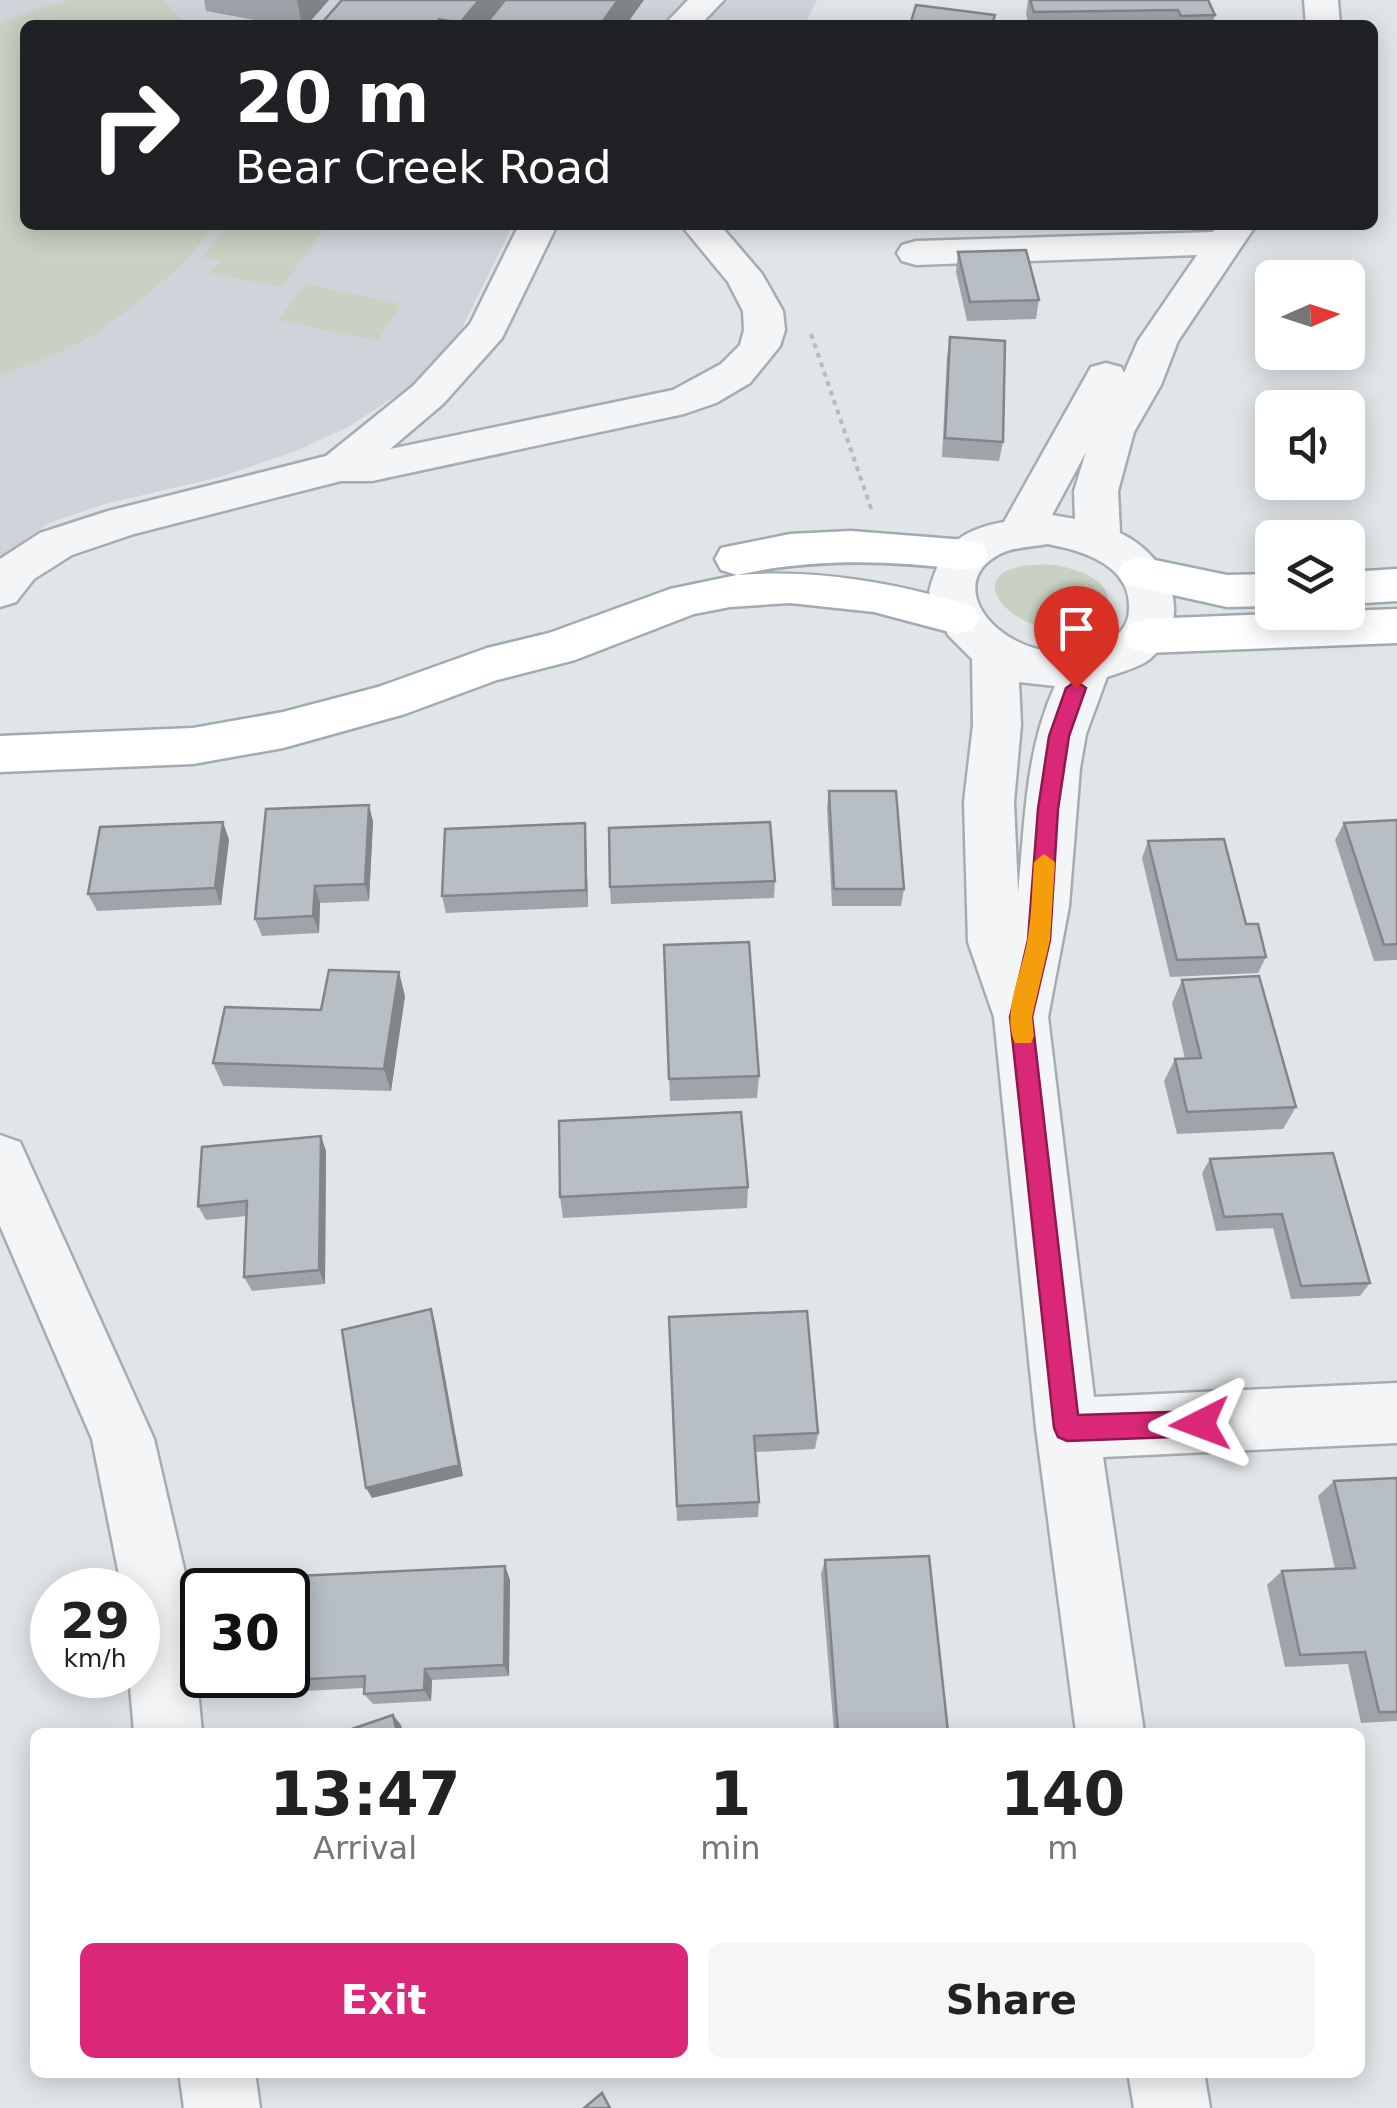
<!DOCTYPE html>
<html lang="en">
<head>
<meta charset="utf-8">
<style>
  body { margin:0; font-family:"DejaVu Sans",sans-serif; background:#f6f6f6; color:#222; height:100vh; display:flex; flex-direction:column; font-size:38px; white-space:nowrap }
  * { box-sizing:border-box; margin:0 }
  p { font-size:32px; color:#767676 }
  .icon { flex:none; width:55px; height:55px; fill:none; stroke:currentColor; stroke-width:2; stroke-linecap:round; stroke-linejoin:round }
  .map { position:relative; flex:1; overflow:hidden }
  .drawer { position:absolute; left:30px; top:1728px; width:1335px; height:350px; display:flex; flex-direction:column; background:#fff; border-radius:15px; box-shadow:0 5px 25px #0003 }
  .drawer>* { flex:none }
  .hud { position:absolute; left:20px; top:20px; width:1358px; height:210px; border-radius:15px; box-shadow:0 5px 25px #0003; background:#202124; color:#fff; overflow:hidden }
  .needle { width:65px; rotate:87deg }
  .buttons { position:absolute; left:1255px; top:260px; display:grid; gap:20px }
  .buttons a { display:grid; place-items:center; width:110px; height:110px; border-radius:15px; background:#fff; box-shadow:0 5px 25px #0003; font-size:50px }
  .speed { position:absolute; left:30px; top:1568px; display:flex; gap:20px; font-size:50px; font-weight:700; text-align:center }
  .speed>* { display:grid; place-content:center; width:130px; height:130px; border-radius:50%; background:#fff; box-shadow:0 5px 25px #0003; line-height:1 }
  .speed small { font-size:25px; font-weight:400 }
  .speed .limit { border:5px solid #111; border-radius:15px; background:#fff; color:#111 }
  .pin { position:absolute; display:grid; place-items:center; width:85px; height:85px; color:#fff; margin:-102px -42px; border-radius:50% 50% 50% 0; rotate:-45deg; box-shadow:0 0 10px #0007 }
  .pin .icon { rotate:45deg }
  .me { position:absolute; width:110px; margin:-55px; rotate:267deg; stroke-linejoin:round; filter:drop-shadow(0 0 8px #0008) }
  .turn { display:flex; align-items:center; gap:35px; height:210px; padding:0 50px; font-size:45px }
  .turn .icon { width:130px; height:130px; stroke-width:2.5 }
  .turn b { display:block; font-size:70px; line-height:85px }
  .eta { display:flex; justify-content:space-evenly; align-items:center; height:170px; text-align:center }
  .eta b { font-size:60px; font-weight:600; line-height:70px }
  .primary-button { display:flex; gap:20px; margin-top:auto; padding:20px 50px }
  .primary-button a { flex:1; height:115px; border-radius:15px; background:#db2777; color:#fff; font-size:40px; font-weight:600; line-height:115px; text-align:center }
  .primary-button a+a { background:#f6f6f6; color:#222 }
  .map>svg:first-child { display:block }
</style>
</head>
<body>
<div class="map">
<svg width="1397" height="2108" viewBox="0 0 1397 2108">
  <rect width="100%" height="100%" fill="#e0e5e8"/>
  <!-- built -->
  <path fill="#cfd4da" d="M0 0H817L805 25H25V225H513L460 332 408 388 348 427 296 451 220 477 105 504 49 523 0 559Z"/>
  <!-- green -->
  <path fill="#c8d1c2" d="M68 0H163L186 25H25V225H213C194 261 111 328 73 346 49 358 24 366 0 375V23Z
    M227 225H326L282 287 210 273 220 261 202 257Z
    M305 284 402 304 377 341 278 320Z
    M1056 565C1083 571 1119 582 1105 616 1036 668 924 557 1056 565Z"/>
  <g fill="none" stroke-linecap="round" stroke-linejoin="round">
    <defs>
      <path id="minor" d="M688 0H724L700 25H664Z
        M1304 0H1338L1340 25H1306Z
        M519 225H557L502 338 443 404 390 449 673 390 721 364 740 345 744 330 743 311 728 282 681 225H720L762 274 783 311 785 330 780 346 750 383 716 403 684 414 372 481H341L134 534 72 555 34 579 16 602 0 607V559L40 533 108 511 326 456 413 386 470 324Z
        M1218 225H1256L1178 341 1161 385 1134 432 1118 491 1120 533C1169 556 1197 618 1150 659 1138 668 1121 672 1107 677L1086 734 1080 768 1069 906 1048 1017 1094 1397 1397 1383V1443L1103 1457 1144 1732H1076L1036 1428 994 1017 968 942 964 802 973 725 972 659 948 635 929 592C940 548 958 530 1004 522L1091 367 1106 363 1121 367 1124 373 1138 341 1197 255 916 265 902 261 897 253 902 245 916 241 1213 232ZM1086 452 1074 491 1075 519 1052 515ZM1047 544C1081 550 1132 565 1129 609 1129 622 1122 633 1110 640 1025 686 927 589 1002 553 1014 547 1033 547 1047 544ZM1019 682 1055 686C1025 751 1025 823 1018 893L1014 802 1021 725Z
        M0 1135 20 1142 154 1439 188 1586 202 1732H134L129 1675H138V1590H122L92 1439 0 1226Z
        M179 2072H255L260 2108H184Z
        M1128 2072H1204L1210 2108H1134Z"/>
      <path id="major" d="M851 531 966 540 982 544 988 555 982 566 966 570C890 560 812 558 737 575 819 569 895 583 973 606L980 618 973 630 957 634 874 612 790 603 730 607 694 614 575 660 497 680 405 714 283 748 193 764 0 772V736L193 728 283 712 378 687 487 648 549 633 670 589 737 575 721 570 715 559 721 548 790 534Z
        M1140 557 1227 575 1272 574V606L1227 607 1124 584 1117 573 1124 562Z
        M1397 569V601L1348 604V572Z
        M1397 609V643L1146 653 1130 648 1123 636 1130 624 1146 619Z"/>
    </defs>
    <!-- minor casing -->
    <use href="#minor" stroke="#a6adb2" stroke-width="5"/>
    <!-- major casing -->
    <use href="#major" stroke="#a1abb2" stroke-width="5"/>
    <!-- path -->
    <path stroke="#b7bbc0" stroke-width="4" stroke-dasharray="5 5" stroke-linecap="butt" d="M811 334 872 511"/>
    <!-- minor -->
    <use href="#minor" fill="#f3f5f7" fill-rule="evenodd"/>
    <!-- major -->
    <use href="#major" fill="#fff" fill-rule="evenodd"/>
  </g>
  <!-- wall -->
  <path fill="#9ea4a9" d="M204 0H329L307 25H281L206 11Z
    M342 0 626 25H320Z
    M1028 0H1208L1215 15 1212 25H1029L1026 14Z
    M958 252 1039 300 1036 319 967 321 956 272Z
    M950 337 1003 442 999 461 942 457 947 356Z
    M829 791 904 889 901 906H832L827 808Z
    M369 805 373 822 369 901 320 903 319 933 262 936 255 919Z
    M1397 820V960L1374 961 1335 840 1344 823Z
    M223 822 229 840 221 905 97 911 88 894Z
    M586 840 588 907 446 913 442 896Z
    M1148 841 1246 924 1266 957 1258 973 1170 977 1142 858Z
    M775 881 774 898 611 904 610 887Z
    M664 945 759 1076 757 1098 670 1101Z
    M1182 980 1296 1107 1283 1129 1177 1134 1164 1081 1175 1059H1185L1172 1003Z
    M405 996 391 1091 223 1086 213 1063 321 1010Z
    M321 1136 326 1151 325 1284 252 1291 244 1277 247 1216 206 1220 198 1206Z
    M1210 1159 1370 1283 1360 1296 1291 1299 1273 1228 1216 1231 1202 1173Z
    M748 1187 747 1208 563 1218 560 1197Z
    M669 1317 818 1433 815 1449 755 1452 759 1502 758 1517 677 1521Z
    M1397 1478V1721L1361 1723 1348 1664 1285 1667 1267 1585 1282 1571 1335 1569 1318 1496 1334 1481Z
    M825 1560 948 1732H834L821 1574Z
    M505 1566 510 1580 509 1676 432 1680 431 1701 373 1704 364 1694V1688L262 1693 250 1682V1679L235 1680 230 1675H288Z"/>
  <!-- shaded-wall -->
  <path fill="#818689" d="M297 0H329L307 25H302Z
    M479 0H510L490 25H460V23Z
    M618 0H644L626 25H600Z
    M369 805 373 822 369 901 365 884Z
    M223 822 229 840 221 905 215 888Z
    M585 823 586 840 588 907 586 890Z
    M315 886 320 903 319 933 313 916Z
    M399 972 405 996 391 1091 384 1069Z
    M321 1136 326 1151 325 1284 319 1270Z
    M431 1309 435 1322 463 1476 372 1498 366 1488Z
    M505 1566 510 1580 509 1676 504 1665Z
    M425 1669 432 1680 431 1701 424 1690Z
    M393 1715 401 1725 403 1732H397Z"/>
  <!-- building -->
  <path fill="#b8bfc4" stroke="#818689" stroke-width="2.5" d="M342 0H479L460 23 439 19 434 25H320Z
    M505 0H618L600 25H485Z
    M1030 0H1208L1215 15 1181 16 1178 10 1034 12Z
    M916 5 995 15 992 25H910Z
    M1026 250 1039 300 970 302 958 252Z
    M950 337 1005 341 1003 442 945 438Z
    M829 791H896L904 889H834Z
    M369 805 365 884 315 886 313 916 255 919 266 809Z
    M1397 820V944L1384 945 1344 823Z
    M223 822 215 888 88 894 100 827Z
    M770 822 775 881 610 887 609 828Z
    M585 823 586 890 442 896 445 829Z
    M1224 839 1246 924H1258L1266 957 1177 960 1148 841Z
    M749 942 759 1076 669 1079 664 945Z
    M329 970 399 972 384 1069 213 1063 225 1007 321 1010Z
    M1259 976 1296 1107 1187 1112 1175 1059 1201 1058 1182 980Z
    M741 1112 748 1187 560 1197 559 1121Z
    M321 1136 319 1270 244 1277 247 1201 198 1206 202 1147Z
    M1333 1153 1370 1283 1301 1286 1282 1214 1224 1217 1210 1159Z
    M431 1309 459 1465 366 1488 342 1330Z
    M807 1311 818 1433 754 1436 759 1502 677 1506 669 1317Z
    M1397 1478V1712H1379L1365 1652 1300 1655 1282 1571 1355 1568 1334 1481Z
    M929 1556 948 1732H838L825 1560Z
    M505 1566 504 1665 425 1669 424 1690 364 1694 365 1676 250 1682 251 1675H288V1590H276L277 1577Z
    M393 1715 397 1732H343Z
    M602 2093 610 2108H584Z"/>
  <!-- route -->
  <path fill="#db2777" stroke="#8e194d" stroke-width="2.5" d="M1076 681 1086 688 1069 736 1058 809 1050 940 1032 1017 1078 1415 1200 1411 1210 1415 1213 1424 1210 1433 1200 1436 1067 1441 1058 1437 1054 1428 1010 1017 1028 940 1038 809 1049 736 1066 688Z"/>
  <!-- slow -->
  <path fill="#f59e0b" d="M1044 854 1055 862 1050 940 1032 1017 1034 1036 1031 1043H1015C1001 1013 1022 973 1027 942 1032 916 1032 889 1034 862Z"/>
</svg>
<div class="buttons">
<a><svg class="needle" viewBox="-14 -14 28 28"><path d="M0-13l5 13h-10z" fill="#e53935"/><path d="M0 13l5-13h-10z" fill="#767676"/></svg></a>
<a><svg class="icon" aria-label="sound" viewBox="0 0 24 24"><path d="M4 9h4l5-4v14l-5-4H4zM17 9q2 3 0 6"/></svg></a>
<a><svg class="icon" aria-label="layers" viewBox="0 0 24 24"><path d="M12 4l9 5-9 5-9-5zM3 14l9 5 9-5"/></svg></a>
</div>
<div class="speed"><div>29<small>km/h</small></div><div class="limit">30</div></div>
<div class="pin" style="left:1076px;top:688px;background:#d93025"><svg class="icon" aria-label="arrive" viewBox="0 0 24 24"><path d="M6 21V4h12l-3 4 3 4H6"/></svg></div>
<svg class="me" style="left:1200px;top:1424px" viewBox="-20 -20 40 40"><path d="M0-17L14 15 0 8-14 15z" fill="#db2777" stroke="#fff" stroke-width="4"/></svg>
<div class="hud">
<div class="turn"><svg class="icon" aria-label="right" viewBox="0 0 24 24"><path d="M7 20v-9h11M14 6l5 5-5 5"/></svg><div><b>20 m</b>Bear Creek Road</div></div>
</div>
<section class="drawer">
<div class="eta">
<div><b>13:47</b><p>Arrival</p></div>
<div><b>1</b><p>min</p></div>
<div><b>140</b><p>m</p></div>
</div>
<div class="primary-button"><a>Exit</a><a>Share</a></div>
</section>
</div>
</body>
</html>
